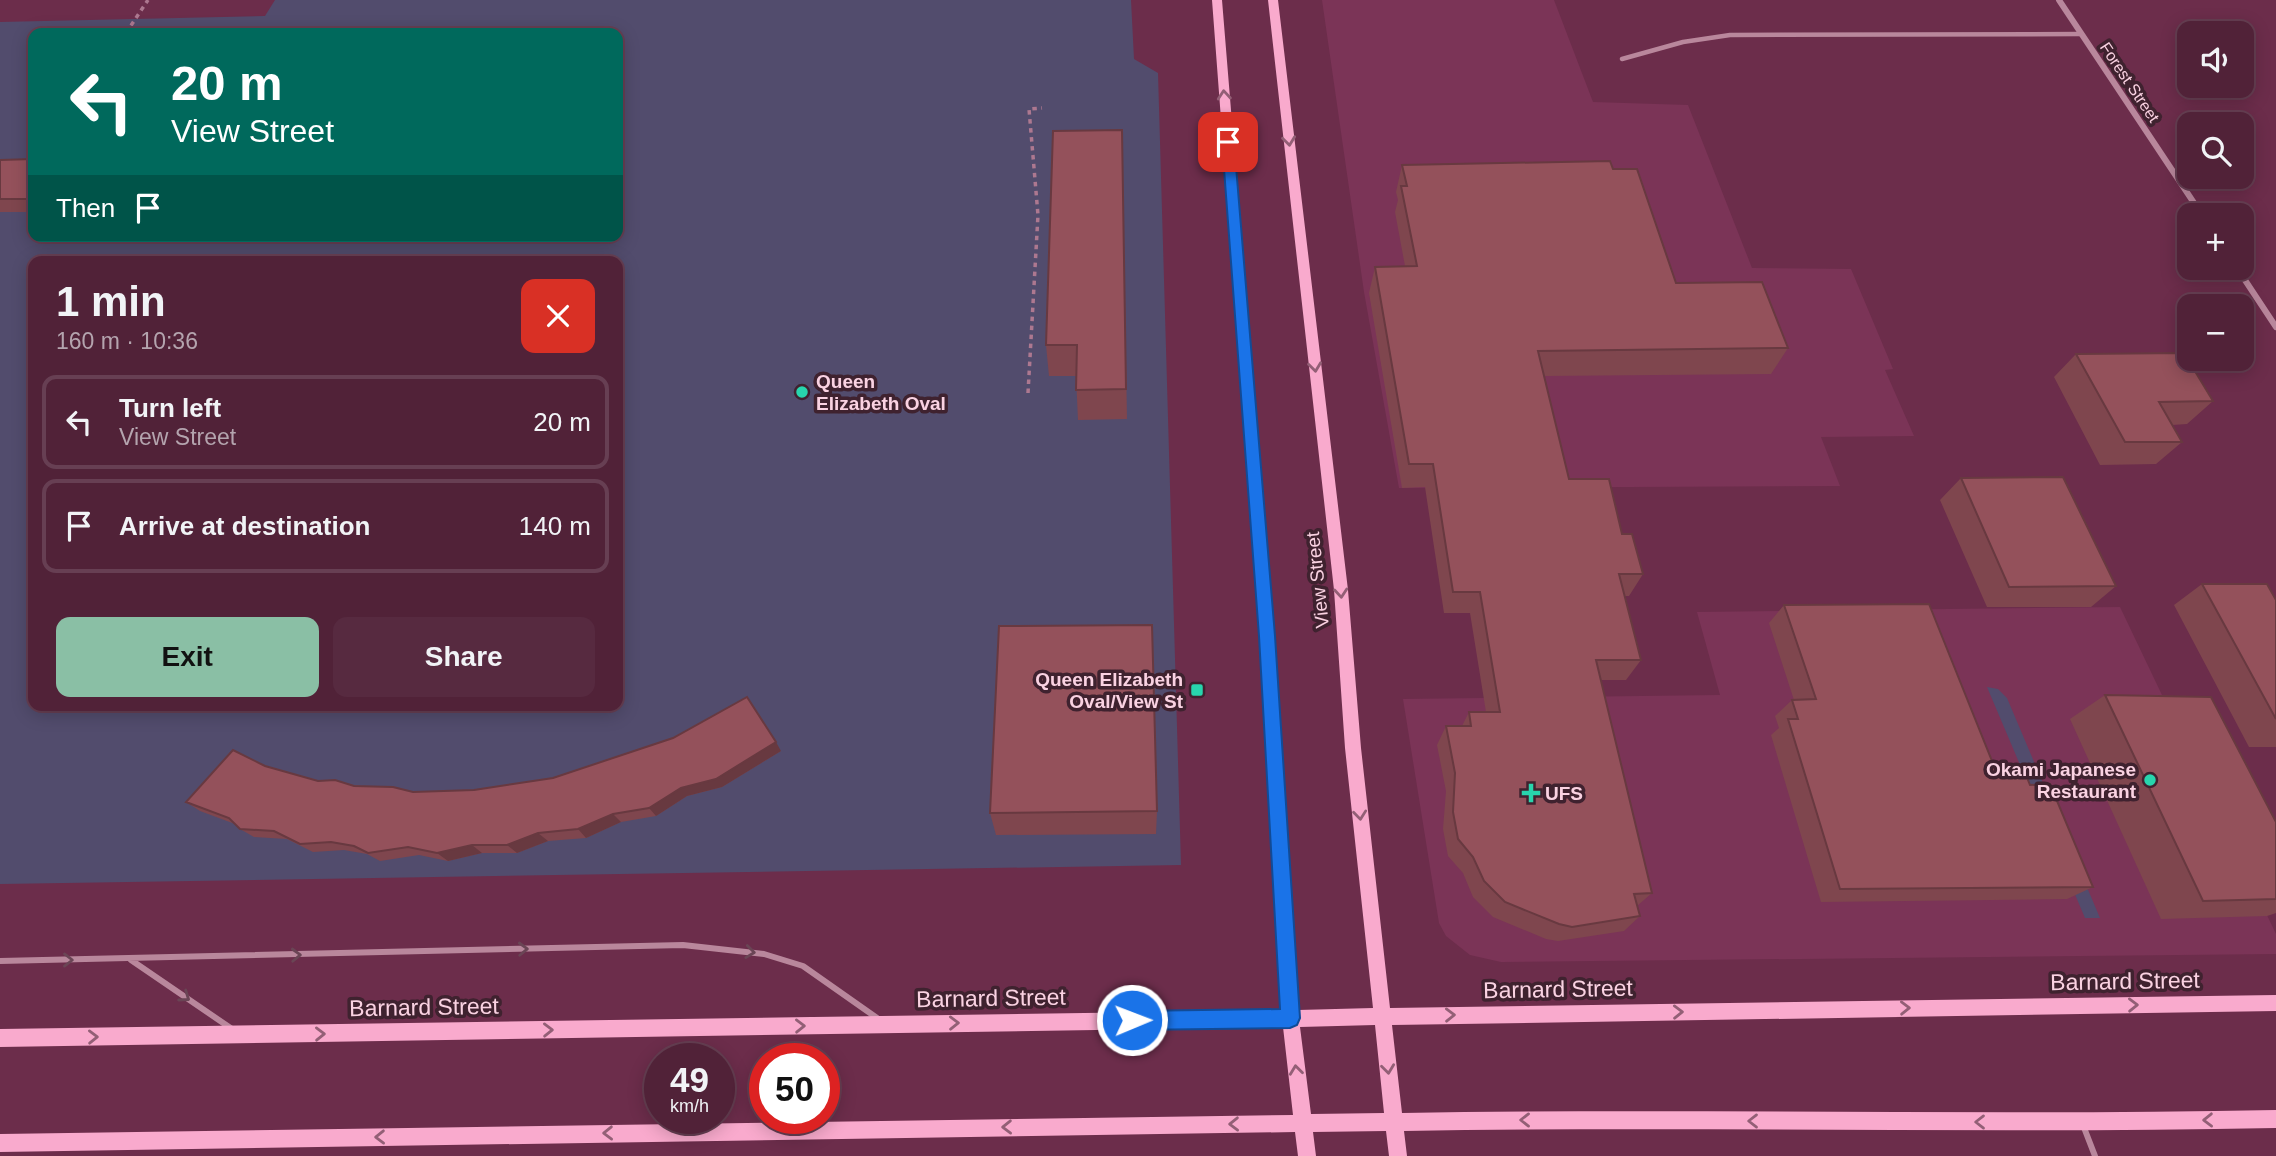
<!DOCTYPE html>
<html lang="en">
<head>
<meta charset="utf-8">
<style>
  body { margin:0; font-family:Helvetica,sans-serif; background:#572a40; color:#f1f3f6; height:100vh; display:flex; flex-direction:column; font-size:26px; white-space:nowrap }
  * { box-sizing:border-box; margin:0 }
  p { font-size:23px; color:#b4a4ae }
  .icon { flex:none; width:38px; height:38px; fill:none; stroke:currentColor; stroke-width:2; stroke-linecap:round; stroke-linejoin:round }
  .map { position:relative; flex:1; overflow:hidden }
  .sheet { position:absolute; left:28px; top:256px; width:595px; height:455px; display:flex; flex-direction:column; background:#512238; border-radius:14px; box-shadow:0 4px 18px #0003,0 0 0 2px #673f53 }
  .sheet>* { flex:none }
  .banner { position:absolute; left:28px; top:28px; width:595px; height:214px; border-radius:14px; box-shadow:0 4px 18px #0003,0 0 0 2px #673f53; background:#00695c; color:#fff; overflow:hidden }
  .controls { position:absolute; left:2177px; top:21px; display:grid; gap:14px }
  .controls a { display:grid; place-items:center; width:77px; height:77px; border-radius:14px; background:#512238; box-shadow:0 4px 18px #0003,0 0 0 2px #673f53; font-size:35px }
  .speed { position:absolute; left:644px; top:1043px; display:flex; gap:14px; font-size:35px; font-weight:700; text-align:center }
  .speed>* { display:grid; place-content:center; width:91px; height:91px; border-radius:50%; background:#512238; box-shadow:0 4px 18px #0003,0 0 0 2px #673f53; line-height:1 }
  .speed small { font-size:18px; font-weight:400 }
  .speed .limit { border:10px solid #d22; background:#fff; color:#111 }
  .pin { position:absolute; display:grid; place-items:center; width:60px; height:60px; color:#fff; margin:-30px; border-radius:14px; box-shadow:0 4px 10px #0006 }
  .me { position:absolute; width:77px; margin:-38px; rotate:89deg; stroke-linejoin:round; filter:drop-shadow(0 0 5px #0008) }
  .turn { display:flex; align-items:center; gap:24px; height:147px; padding:0 28px; font-size:32px }
  .turn .icon { width:91px; height:91px; stroke-width:2.5 }
  .turn b { display:block; font-size:49px; line-height:60px }
  .then { display:flex; align-items:center; height:66px; padding:0 28px; background:#0003; gap:14px; font-size:26px }
  .round { display:grid; place-items:center; flex:none; width:74px; height:74px; border-radius:14px; background:#572a40 }
  .head { display:flex; align-items:center; justify-content:space-between; height:119px; padding:0 28px }
  h1 { font-size:42px; font-weight:700; line-height:52px }
  .action { display:flex; gap:14px; margin-top:auto; padding:14px 28px }
  .action a { flex:1; height:80px; border-radius:14px; background:#8abfa5; color:#111; font-size:28px; font-weight:700; line-height:80px; text-align:center }
  .action a+a { background:#572a40; color:#f1f3f6 }
  ul { padding:0; list-style:none }
  li { display:flex; align-items:center; gap:21px; height:94px; margin:0 14px 10px; padding:0 14px; border:4px solid #673f53; border-radius:14px }
  li div { flex:1 }
  li b { display:block; font-size:26px }
  li em { font-style:normal }
  .map>svg:first-child { display:block }
</style>
</head>
<body>
<div class="map">
<svg width="2276" height="1156" viewBox="0 0 2276 1156">
  <rect width="100%" height="100%" fill="#6c2d4b"/>
  <!-- built -->
  <path fill="#7b3457" d="M1322 0H1554L1593 102 1688 105 1752 268 1851 269 1893 369 1885 370 1914 436 1821 437 1840 486 1399 488 1364 292Z
    M2120 607 2276 934V954L1501 962 1470 955 1446 936 1439 923 1403 699 1720 695 1697 612Z"/>
  <!-- green -->
  <path fill="#524c6d" fill-rule="evenodd" d="M275 0H1131L1134 59 1158 73 1181 865 0 884V22L265 16ZM33 33H618V236H33ZM33 261H618V705H33Z
    M1987 687 1998 689 2007 698 2100 918H2085Z"/>
  <g fill="none" stroke-linecap="round" stroke-linejoin="round">
    <!-- path -->
    <path stroke="#ad7890" stroke-width="3.5" stroke-dasharray="4.5 4.5" stroke-linecap="butt" d="M126 33 148 0
      M1028 393 1038 215 1029 109 1042 108"/>
    <!-- lane-far1 -->
    <path stroke="#b9879c" stroke-width="4.5" d="M1622 59 1683 42 1730 35 2081 34"/>
    <!-- lane -->
    <path stroke="#b9879c" stroke-width="6" d="M131 960 232 1029
      M0 961 683 945 764 954 803 966 877 1018
      M2083 1125 2095 1156"/>
    <!-- street -->
    <path stroke="#b9879c" stroke-width="6" d="M2059 0 2202 215
      M2237 268 2276 327"/>
    <!-- secondary -->
    <path fill="#f9aacd" fill-rule="evenodd" d="M1212 0H1222L1274 636 1298 1010 1373 1008 1345 748 1334 590 1268 0H1278L1348 590 1361 748 1390 1008 2276 995V1011L1392 1025 1402 1113C1693 1108 1985 1116 2276 1110V1128C1985 1134 1695 1126 1404 1131L1407 1156H1389L1386 1131 1313 1132 1316 1156H1298L1295 1132 0 1152V1134L1293 1115 1283 1027 0 1047V1029L1281 1010 1260 636ZM1375 1025 1384 1113 1311 1114 1300 1027Z"/>
  </g>
  <!-- wall -->
  <path fill="#7f464e" d="M1122 130 1127 419 1078 420 1076 376H1049L1046 345Z
    M33 159V212H0V160Z
    M1402 165 1613 169 1676 283 1788 348 1771 374 1544 376 1569 479 1622 534 1643 574 1629 596H1625L1641 660 1626 680H1601L1652 893 1637 906 1640 916 1624 931 1558 941 1546 939 1493 917 1473 897 1463 873 1448 856 1443 829 1446 791 1437 745 1446 726H1462L1469 712H1486L1470 613H1444L1425 487 1402 488 1369 293 1375 267 1405 266 1395 212 1398 200 1396 192Z
    M2076 354 2213 401 2187 424 2172 425 2182 442 2156 464 2100 465 2054 377Z
    M1961 478 2116 586 2091 607H1987L1940 500Z
    M2202 584 2276 600V747H2249L2174 605Z
    M1784 605 1994 766 2030 785 2093 887 2067 899 1821 902 1771 735 1779 728 1775 716 1792 700H1794L1769 623Z
    M2105 695 2276 822V913L2267 916 2161 919 2070 719Z
    M781 751 722 787 687 796 656 816 621 822 586 838 548 841 517 853H482L448 861 419 855 380 861 367 854 344 850 313 852 287 839 254 837 240 829 235 824 200 811 186 802 265 766 318 781 413 792 474 790Z
    M1157 811 1156 834 996 835 990 813Z"/>
  <!-- shaded-wall -->
  <path fill="#683940" d="M776 742 781 751 722 787 687 796 656 816 649 808 681 788Z
    M613 814 621 822 586 838 578 829Z
    M538 833 548 841 517 853 507 845Z
    M472 845 482 853 448 861 437 853Z"/>
  <!-- building -->
  <path fill="#94515b" stroke="#683940" stroke-width="2" d="M1122 130 1126 389 1076 390 1077 345H1046L1053 131Z
    M33 159V199H0V160Z
    M1610 161 1613 169H1637L1676 283 1762 282 1788 348 1538 351 1569 479H1609L1622 534H1632L1643 574H1619L1641 660H1596L1652 893 1634 894 1640 916 1572 927 1559 924 1505 902 1484 881 1473 857 1458 839 1453 812 1455 773 1446 726H1471L1469 712H1500L1480 592H1453L1433 464H1409L1375 267 1417 266 1401 186H1407L1402 165Z
    M2184 353 2213 401 2159 402 2182 442H2125L2076 354Z
    M2063 477 2116 586 2009 587 1961 478Z
    M2202 584H2267L2276 600V719Z
    M1929 604 1994 766H2007L2011 774 2026 775 2030 785 2050 784 2093 887 1840 889 1788 719H1798L1792 700 1816 699 1784 605Z
    M1152 625 1157 811 990 813 999 626Z
    M2105 695 2211 697 2276 822V899L2203 901Z
    M747 697 776 742 716 779 681 788 649 808 613 814 578 829 538 833 507 845H472L437 853 408 847 368 853 354 846 331 842 300 844 274 831 240 829 229 818 186 802 233 750 265 766 318 781 335 780 354 786 393 787 413 792 474 790 553 778 673 738Z"/>
  <!-- one-way arrows -->
  <defs><path id="oneway-chevron" d="M-2-3.5L2.5 0L-2 3.5" fill="none" stroke-width="1.6" stroke-linecap="round" stroke-linejoin="round" transform="scale(1.75)"/></defs>
  <g stroke="#935f76">
    <use href="#oneway-chevron" transform="translate(1224 95) rotate(-95)"/>
    <use href="#oneway-chevron" transform="translate(1289 141) rotate(83)"/>
    <use href="#oneway-chevron" transform="translate(1315 367) rotate(83)"/>
    <use href="#oneway-chevron" transform="translate(1341 593) rotate(85)"/>
    <use href="#oneway-chevron" transform="translate(1360 815) rotate(84)"/>
    <use href="#oneway-chevron" transform="translate(2133 1005) rotate(-1)"/>
    <use href="#oneway-chevron" transform="translate(1905 1008) rotate(-1)"/>
    <use href="#oneway-chevron" transform="translate(1678 1012) rotate(-1)"/>
    <use href="#oneway-chevron" transform="translate(1450 1015) rotate(-1)"/>
    <use href="#oneway-chevron" transform="translate(954 1023) rotate(-1)"/>
    <use href="#oneway-chevron" transform="translate(800 1026) rotate(-1)"/>
    <use href="#oneway-chevron" transform="translate(548 1030) rotate(-1)"/>
    <use href="#oneway-chevron" transform="translate(320 1034) rotate(-1)"/>
    <use href="#oneway-chevron" transform="translate(93 1037) rotate(-1)"/>
    <use href="#oneway-chevron" transform="translate(1388 1069) rotate(83)"/>
    <use href="#oneway-chevron" transform="translate(1296 1070) rotate(-97)"/>
    <use href="#oneway-chevron" transform="translate(1525 1120) rotate(180)"/>
    <use href="#oneway-chevron" transform="translate(2208 1120) rotate(179)"/>
    <use href="#oneway-chevron" transform="translate(1753 1121) rotate(-180)"/>
    <use href="#oneway-chevron" transform="translate(1980 1122) rotate(-180)"/>
    <use href="#oneway-chevron" transform="translate(1234 1124) rotate(179)"/>
    <use href="#oneway-chevron" transform="translate(1007 1127) rotate(179)"/>
    <use href="#oneway-chevron" transform="translate(608 1133) rotate(179)"/>
    <use href="#oneway-chevron" transform="translate(380 1137) rotate(179)"/>
  </g>
  <g stroke="#6a4555">
    <use href="#oneway-chevron" transform="translate(523 949) rotate(-2)"/>
    <use href="#oneway-chevron" transform="translate(750 952) rotate(7)"/>
    <use href="#oneway-chevron" transform="translate(296 955) rotate(-2)"/>
    <use href="#oneway-chevron" transform="translate(68 960)"/>
    <use href="#oneway-chevron" transform="translate(185 997) rotate(35)"/>
  </g>
  <!-- route -->
  <path fill="#1a73e8" stroke="#114b97" stroke-width="2" d="M1228 138 1234 142 1275 636 1300 1018 1297 1025 1290 1028 1132 1030 1125 1027 1123 1020 1125 1014 1132 1011 1280 1009 1259 636 1222 142Z"/>
  <!-- markers -->
  <g fill="#28d5ad" stroke="#3f222f" stroke-width="2.5">
    <circle cx="802" cy="392" r="7"/>
    <rect x="1190" y="683" width="14" height="14" rx="3.5"/>
    <circle cx="2150" cy="780" r="7"/>
    <path d="M1527.5 782.5h7v7h7v7h-7v7h-7v-7h-7v-7h7z"/>
  </g>
  <g text-anchor="middle" stroke-width="7" stroke-linejoin="round" paint-order="stroke">
    <!-- far-street labels -->
    <g font-size="16" fill="#fad2e2" stroke="#3f222f">
      <text transform="translate(2130 82) rotate(56)" y="6">Forest Street</text>
    </g>
    <!-- poi labels -->
    <g font-size="19" font-weight="bold" fill="#fad2e2" stroke="#3f222f" text-anchor="start">
      <text x="816" y="388">Queen<tspan x="816" dy="22">Elizabeth Oval</tspan></text>
      <text x="1183" y="686" text-anchor="end">Queen Elizabeth<tspan x="1183" dy="22">Oval/View St</tspan></text>
      <text x="2136" y="776" text-anchor="end">Okami Japanese<tspan x="2136" dy="22">Restaurant</tspan></text>
      <text x="1545" y="800">UFS</text>
    </g>
    <!-- street labels -->
    <g font-size="19" fill="#fad2e2" stroke="#3f222f">
      <text transform="translate(1317 580) rotate(-96)" y="7">View Street</text>
    </g>
    <!-- near-street labels -->
    <g font-size="23" fill="#fad2e2" stroke="#3f222f">
      <text transform="translate(2125 981) rotate(-1)" y="8">Barnard Street</text>
      <text transform="translate(1558 989) rotate(-1)" y="8">Barnard Street</text>
      <text transform="translate(991 998) rotate(-1)" y="8">Barnard Street</text>
      <text transform="translate(424 1007) rotate(-1)" y="8">Barnard Street</text>
    </g>
  </g>
</svg>
<div class="controls">
<a><svg class="icon" aria-label="sound" viewBox="0 0 24 24"><path d="M4 9h4l5-4v14l-5-4H4zM17 9q2 3 0 6"/></svg></a>
<a><svg class="icon" aria-label="search" viewBox="0 0 24 24"><circle cx="10" cy="10" r="6"/><path d="M15 15l6 6"/></svg></a>
<a>+</a>
<a>−</a>
</div>
<div class="speed"><div>49<small>km/h</small></div><div class="limit">50</div></div>
<div class="pin" style="left:1228px;top:142px;background:#d93025"><svg class="icon" aria-label="arrive" viewBox="0 0 24 24"><path d="M6 21V4h12l-3 4 3 4H6"/></svg></div>
<svg class="me" style="left:1132px;top:1020px" viewBox="-20 -20 40 40"><circle r="17" fill="#1a73e8" stroke="#fff" stroke-width="3"/><path d="M0-11L8 9 0 5-8 9z" fill="#fff"/></svg>
<div class="banner">
<div class="turn"><svg class="icon" aria-label="left" viewBox="0 0 24 24"><path d="M17 20v-9H6M10 6l-5 5 5 5"/></svg><div><b>20 m</b>View Street</div></div>
<div class="then">Then<svg class="icon" aria-label="arrive" viewBox="0 0 24 24"><path d="M6 21V4h12l-3 4 3 4H6"/></svg></div>
</div>
<section class="sheet">
<div class="head"><div><h1>1 min</h1><p>160 m · 10:36</p></div><a class="round" style="background:#d93025;color:#fff"><svg class="icon" aria-label="close" viewBox="0 0 24 24"><path d="M6 6l12 12M18 6L6 18"/></svg></a></div>
<ul>
<li><svg class="icon" aria-label="left" viewBox="0 0 24 24"><path d="M17 20v-9H6M10 6l-5 5 5 5"/></svg><div><b>Turn left</b><p>View Street</p></div><em>20 m</em></li>
<li><svg class="icon" aria-label="arrive" viewBox="0 0 24 24"><path d="M6 21V4h12l-3 4 3 4H6"/></svg><div><b>Arrive at destination</b></div><em>140 m</em></li>
</ul>
<div class="action"><a>Exit</a><a>Share</a></div>
</section>
</div>
</body>
</html>
